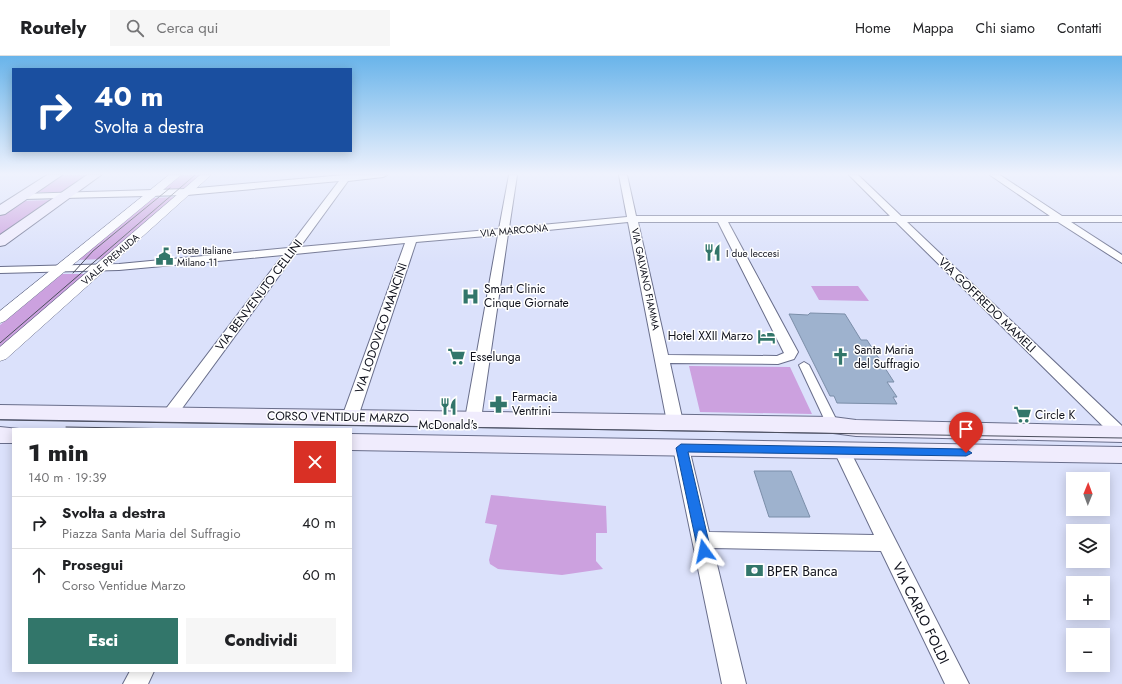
<!DOCTYPE html>
<html lang="it">
<head>
<meta charset="utf-8">
<style>
  body { margin:0; font-family:Jost,sans-serif; background:#f6f6f6; color:#202124; height:100vh; display:flex; flex-direction:column; font-size:15px; white-space:nowrap }
  * { box-sizing:border-box; margin:0 }
  p { font-size:13px; color:#757577 }
  .icon { flex:none; width:22px; height:22px; fill:none; stroke:currentColor; stroke-width:2; stroke-linecap:round; stroke-linejoin:round }
  .map { position:relative; flex:1; overflow:hidden }
  .panel { position:absolute; left:12px; top:372px; width:340px; height:244px; display:flex; flex-direction:column; background:#fff; border-radius:0px; box-shadow:0 2px 10px #0003 }
  .panel>* { flex:none }
  .top-card { position:absolute; left:12px; top:12px; width:340px; height:84px; border-radius:0px; box-shadow:0 2px 10px #0003; background:#1a4fa0; color:#fff; overflow:hidden }
  .needle { width:26px; rotate:1deg }
  .fabs { position:absolute; left:1066px; top:416px; display:grid; gap:8px }
  .fabs a { display:grid; place-items:center; width:44px; height:44px; border-radius:0px; background:#fff; box-shadow:0 2px 10px #0003; font-size:20px }
  .pin { position:absolute; display:grid; place-items:center; width:34px; height:34px; color:#fff; margin:-41px -17px; border-radius:50% 50% 50% 0; rotate:-45deg; box-shadow:0 0 4px #0007 }
  .pin .icon { rotate:45deg }
  .me { position:absolute; width:44px; margin:-22px; rotate:348deg; stroke-linejoin:round; filter:drop-shadow(0 0 3px #0008) }
  .turn { display:flex; align-items:center; gap:14px; height:84px; padding:0 16px; font-size:18px }
  .turn .icon { width:52px; height:52px; stroke-width:2.5 }
  .turn b { display:block; font-size:28px; line-height:34px }
  .round { display:grid; place-items:center; flex:none; width:42px; height:42px; border-radius:0px; background:#f6f6f6 }
  .summary { display:flex; align-items:center; justify-content:space-between; height:68px; padding:0 16px }
  h1 { font-size:24px; font-weight:800; line-height:30px }
  .action { display:flex; gap:8px; margin-top:auto; padding:8px 16px }
  .action a { flex:1; height:46px; border-radius:0px; background:#32766a; color:#fff; font-size:16px; font-weight:800; line-height:46px; text-align:center }
  .action a+a { background:#f6f6f6; color:#202124 }
  ul { padding:0; list-style:none }
  li { display:flex; align-items:center; gap:12px; height:52px; padding:0 16px; border-top:1px solid #e0e0e0 }
  li div { flex:1 }
  li b { display:block; font-size:15px }
  li em { font-style:normal }
  header { display:flex; align-items:center; gap:24px; box-sizing:border-box; height:56px; padding:0 20px; background:#fff; border-bottom:1px solid #e0e0e0 }
  header strong { font-size:19px }
  nav { display:flex; gap:22px; margin-inline-start:auto; font-size:14px }
  .search { width:280px; height:36px; background:#f6f6f6; display:flex; align-items:center; gap:10px; box-sizing:border-box; padding:0 14px; border-radius:0px; color:#757577; font-size:15px }
  .map>svg:first-child { display:block }
</style>
</head>
<body>
<header>
<strong>Routely</strong>
<div class="search"><svg class="icon" aria-label="search" viewBox="0 0 24 24"><circle cx="10" cy="10" r="6"/><path d="M15 15l6 6"/></svg>Cerca qui</div>
<nav><a>Home</a><a>Mappa</a><a>Chi siamo</a><a>Contatti</a></nav>
</header>
<div class="map">
<svg width="1122" height="628" viewBox="0 0 1122 628">
  <rect width="100%" height="100%" fill="#dbe1fb"/>
  <!-- green -->
  <path fill="#cca1df" d="M62 119H89L65 136H36Z
    M180 119H201L185 133H163Z
    M177 141 104 203 75 204 153 142Z
    M51 144 0 180V159L21 145Z
    M62 218H87L0 293V269Z
    M811 230H858L869 245 819 244Z
    M689 310 790 311 812 358 700 356Z
    M491 439 606 450 607 477H596V505L603 513 562 519 498 513 490 508 489 504 497 469 485 467Z"/>
  <!-- building -->
  <path fill="#9eb2ce" stroke="#7b8ea9" d="M810 257 845 258 861 284H867L894 326H887L897 341H893L897 348 837 347 834 340H830L789 258 808 259Z
    M754 415H791L810 461H769Z"/>
  <g fill="none" stroke-linecap="round" stroke-linejoin="round">
    <defs>
      <path id="pedestrian" d="M804 306 809 309 839 369 837 372H829L827 369 799 309Z"/>
      <path id="minor" d="M344 119H387L383 121 348 125 300 191 499 173 509 119H517L509 172 627 161 619 119H627L636 160H890L849 119H858L901 160H1050L990 119H1000L1062 160H1122V166H1071L1122 199V207L1058 166H907L1122 370V384L1116 383 896 166H728L798 296 794 303 778 308 670 307 683 366 680 370 675 371 670 370 667 366 628 166 508 178 481 363 478 367 473 368 468 367 465 363 498 179 416 186 358 361 355 365 350 366 345 365 342 361 405 187 295 198 175 362 170 363 165 362 162 358 165 354 283 199 119 214 0 217V211L119 208 288 192 339 125 187 139 23 143 20 142V138L187 133ZM638 166H718L784 297 777 300 668 299Z
        M681 386 687 388 689 392 709 476 874 479 834 395 836 391 842 389 848 391 969 628H945L881 495 713 492 746 628H722L673 392 675 388Z
        M130 615H154L148 628H123Z"/>
      <path id="tertiary" d="M169 119H181L5 265 0 267V255Z
        M200 119H211L6 303 0 305V291Z"/>
      <path id="secondary" d="M47 119H62L5 158 0 159V149Z
        M87 119H101L5 189 0 190V179Z
        M0 349 833 361 856 364 1122 370V386L856 380 833 377 0 363Z
        M0 371 19 373H13V387H0Z
        M351 378 1122 391V407L351 394Z"/>
    </defs>
    <!-- pedestrian casing -->
    <use href="#pedestrian" stroke="#696e8b" stroke-width="2"/>
    <!-- minor casing -->
    <use href="#minor" stroke="#696e8b" stroke-width="2"/>
    <!-- tertiary casing -->
    <use href="#tertiary" stroke="#696e8b" stroke-width="1"/>
    <!-- secondary casing -->
    <use href="#secondary" stroke="#696e8b" stroke-width="2"/>
    <!-- pedestrian -->
    <use href="#pedestrian" fill="#fff" fill-rule="evenodd"/>
    <!-- minor -->
    <use href="#minor" fill="#fff" fill-rule="evenodd"/>
    <!-- tertiary -->
    <use href="#tertiary" fill="#fff" fill-rule="evenodd"/>
    <!-- secondary -->
    <use href="#secondary" fill="#f0ecfd" fill-rule="evenodd"/>
    <!-- tram -->
    <path stroke="#4b4e5d" stroke-width="1" d="M73 217 93 195 170 132
      M0 287 195 119
      M0 364 1122 382
      M66 371 184 373"/>
  </g>
  <!-- sky -->
  <linearGradient id="sky" x2="0" y2="1"><stop stop-color="#69b4ea"/><stop offset="0.57" stop-color="#eff2fd"/><stop offset="1" stop-color="#eff2fd" stop-opacity="0"/></linearGradient>
  <rect width="1122" height="207" fill="url(#sky)"/>
  <!-- route -->
  <path fill="#1a73e8" stroke="#114b97" d="M681 388 966 393 972 397 966 400 688 396 711 495 709 499 704 501 700 499 698 495 676 392Z"/>
  <!-- icons -->
  <defs>
    <symbol id="restaurant-bare" viewBox="-9 -9 18 18"><path d="M-5-6h1v4h1v-4h1v4h1v-4h1v5L-1.5 .5V6h-2V.5L-5-1ZM5-6V6H3V1.5H1.5Q1.5-4 5-6Z" fill="#32766a" stroke="#fff" stroke-width="2.5" paint-order="stroke"/></symbol>
    <symbol id="civic-bare" viewBox="-9 -9 18 18"><path d="M-.6-6.5H3V-4.5H.6V-3L4-1V1h2V6H-6V1h2V-1L-.6-3ZM-1.2 2.5V6h2.4V2.5Z" fill="#32766a" stroke="#fff" stroke-width="2.5" paint-order="stroke"/></symbol>
    <symbol id="hospital-bare" viewBox="-9 -9 18 18"><path d="M-5-5h3v3.5h4V-5h3V5h-3V1.5h-4V5h-3Z" fill="#32766a" stroke="#fff" stroke-width="2.5" paint-order="stroke"/></symbol>
    <symbol id="hotel-bare" viewBox="-9 -9 18 18"><path d="M-6-4.5h1.5V1H6V5H4.5V3h-9V5H-6ZM-4 0a1.8 1.8 0 1 1 3.6 0ZM.5 0V-2.5h3Q6-2.5 6 0Z" fill="#32766a" stroke="#fff" stroke-width="2.5" paint-order="stroke"/></symbol>
    <symbol id="supermarket-bare" viewBox="-9 -9 18 18"><path d="M-6-5.5h2.5l.6 2H6L4.5 2H-2.5L-4.4-4H-6ZM-1.5 3.2a1.3 1.3 0 1 0 .1 0ZM3 3.2a1.3 1.3 0 1 0 .1 0Z" fill="#32766a" stroke="#fff" stroke-width="2.5" paint-order="stroke"/></symbol>
    <symbol id="church-bare" viewBox="-9 -9 18 18"><path d="M-1.2-6h2.4v3.5h3.3v2.4h-3.3V6h-2.4V-.1h-3.3v-2.4h3.3Z" fill="#32766a" stroke="#fff" stroke-width="2.5" paint-order="stroke"/></symbol>
    <symbol id="pharmacy-bare" viewBox="-9 -9 18 18"><path d="M-2-6h4v4h4v4h-4v4h-4v-4h-4v-4h4Z" fill="#32766a" stroke="#fff" stroke-width="2.5" paint-order="stroke"/></symbol>
    <symbol id="bank-bare" viewBox="-9 -9 18 18"><path d="M-6-4H6V4H-6ZM0-2.3a2.3 2.3 0 1 0 0 4.6a2.3 2.3 0 1 0 0-4.6Z" fill="#32766a" stroke="#fff" stroke-width="2.5" paint-order="stroke"/></symbol>
  </defs>
  <g fill-rule="evenodd">
    <use href="#restaurant-bare" x="700" y="184" width="25" height="25"/>
    <use href="#civic-bare" x="152" y="188" width="25" height="25"/>
    <use href="#hospital-bare" x="458" y="228" width="25" height="25"/>
    <use href="#hotel-bare" x="754" y="268" width="25" height="25"/>
    <use href="#supermarket-bare" x="444" y="288" width="25" height="25"/>
    <use href="#church-bare" x="828" y="288" width="25" height="25"/>
    <use href="#pharmacy-bare" x="486" y="336" width="25" height="25"/>
    <use href="#restaurant-bare" x="436" y="338" width="25" height="25"/>
    <use href="#supermarket-bare" x="1010" y="346" width="25" height="25"/>
    <use href="#bank-bare" x="742" y="502" width="25" height="25"/>
  </g>
  <g text-anchor="middle" stroke-width="3" stroke-linejoin="round" paint-order="stroke">
    <!-- far-street labels -->
    <g font-size="10" fill="#10121d" stroke="#fff">
      <text transform="translate(514 174) rotate(-5)" y="4">VIA MARCONA</text>
      <text transform="translate(110 203) rotate(-41)" y="4">VIALE PREMUDA</text>
      <text transform="translate(646 223) rotate(78)" y="4">VIA GALVANO FIAMMA</text>
    </g>
    <!-- far-poi labels -->
    <g font-size="10" fill="#10121d" stroke="#fff" text-anchor="start">
      <text x="177" y="198">Poste Italiane<tspan x="177" dy="12">Milano 11</tspan></text>
      <text x="726" y="201">I due leccesi</text>
    </g>
    <!-- poi labels -->
    <g font-size="12" fill="#10121d" stroke="#fff" text-anchor="start">
      <text x="484" y="237">Smart Clinic<tspan x="484" dy="14">Cinque Giornate</tspan></text>
      <text x="753" y="284" text-anchor="end">Hotel XXII Marzo</text>
      <text x="854" y="298">Santa Maria<tspan x="854" dy="14">del Suffragio</tspan></text>
      <text x="470" y="305">Esselunga</text>
      <text x="512" y="345">Farmacia<tspan x="512" dy="14">Ventrini</tspan></text>
      <text x="1035" y="363">Circle K</text>
      <text x="448" y="373" text-anchor="middle">McDonald's</text>
    </g>
    <!-- street labels -->
    <g font-size="12" fill="#10121d" stroke="#fff">
      <text transform="translate(259 239) rotate(-53)" y="4">VIA BENVENUTO CELLINI</text>
      <text transform="translate(987 249) rotate(44)" y="4">VIA GOFFREDO MAMELI</text>
      <text transform="translate(381 272) rotate(-71)" y="4">VIA LODOVICO MANCINI</text>
      <text transform="translate(338 361) rotate(1)" y="4">CORSO VENTIDUE MARZO</text>
    </g>
    <!-- near-poi labels -->
    <g font-size="14" fill="#10121d" stroke="#fff" text-anchor="start">
      <text x="767" y="520">BPER Banca</text>
    </g>
    <!-- near-street labels -->
    <g font-size="14" fill="#10121d" stroke="#fff">
      <text transform="translate(921 557) rotate(64)" y="5">VIA CARLO FOLDI</text>
    </g>
  </g>
</svg>
<div class="fabs">
<a><svg class="needle" viewBox="-14 -14 28 28"><path d="M0-13l5 13h-10z" fill="#e53935"/><path d="M0 13l5-13h-10z" fill="#757577"/></svg></a>
<a><svg class="icon" aria-label="layers" viewBox="0 0 24 24"><path d="M12 4l9 5-9 5-9-5zM3 14l9 5 9-5"/></svg></a>
<a>+</a>
<a>−</a>
</div>
<div class="pin" style="left:966px;top:397px;background:#d93025"><svg class="icon" aria-label="arrive" viewBox="0 0 24 24"><path d="M6 21V4h12l-3 4 3 4H6"/></svg></div>
<svg class="me" style="left:704px;top:495px" viewBox="-20 -20 40 40"><path d="M0-17L14 15 0 8-14 15z" fill="#1a73e8" stroke="#fff" stroke-width="4"/></svg>
<div class="top-card">
<div class="turn"><svg class="icon" aria-label="right" viewBox="0 0 24 24"><path d="M7 20v-9h11M14 6l5 5-5 5"/></svg><div><b>40 m</b>Svolta a destra</div></div>
</div>
<section class="panel">
<div class="summary"><div><h1>1 min</h1><p>140 m · 19:39</p></div><a class="round" style="background:#d93025;color:#fff"><svg class="icon" aria-label="close" viewBox="0 0 24 24"><path d="M6 6l12 12M18 6L6 18"/></svg></a></div>
<ul>
<li><svg class="icon" aria-label="right" viewBox="0 0 24 24"><path d="M7 20v-9h11M14 6l5 5-5 5"/></svg><div><b>Svolta a destra</b><p>Piazza Santa Maria del Suffragio</p></div><em>40 m</em></li>
<li><svg class="icon" aria-label="ahead" viewBox="0 0 24 24"><path d="M12 20V5M6 11l6-6 6 6"/></svg><div><b>Prosegui</b><p>Corso Ventidue Marzo</p></div><em>60 m</em></li>
</ul>
<div class="action"><a>Esci</a><a>Condividi</a></div>
</section>
</div>
</body>
</html>
